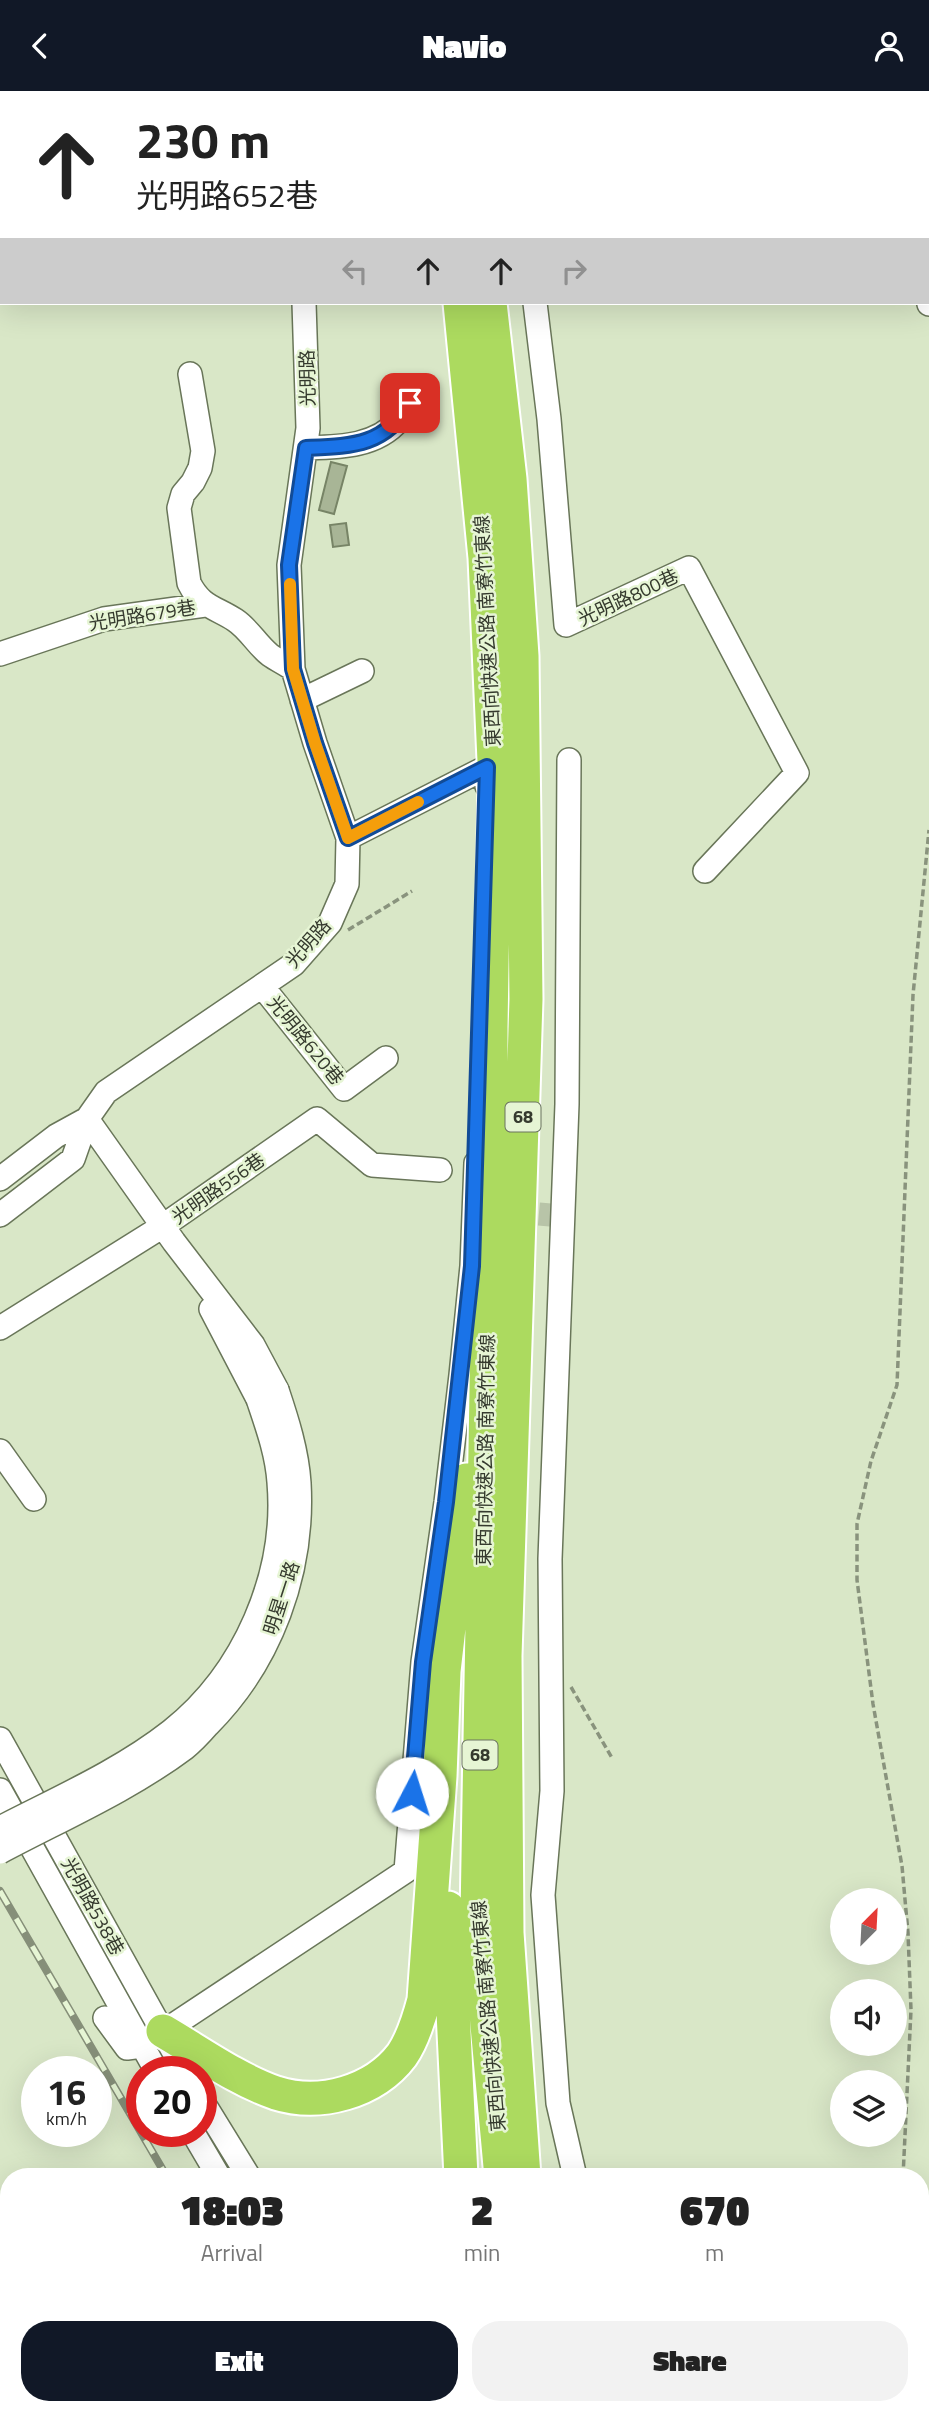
<!DOCTYPE html>
<html lang="en">
<head>
<meta charset="utf-8">
<style>
  body { margin:0; font-family:"Titillium Web","Noto Sans TC",sans-serif; background:#f2f2f2; color:#222; height:100vh; display:flex; flex-direction:column; font-size:26px; white-space:nowrap }
  * { box-sizing:border-box; margin:0 }
  p { font-size:23px; color:#767676 }
  .icon { flex:none; width:38px; height:38px; fill:none; stroke:currentColor; stroke-width:2; stroke-linecap:round; stroke-linejoin:round }
  .map { position:relative; flex:1; overflow:hidden }
  .panel { position:absolute; left:0px; top:2077px; width:929px; height:247px; display:flex; flex-direction:column; background:#fff; border-radius:28px 28px 0 0; box-shadow:0 7px 28px #0002 }
  .panel>* { flex:none }
  .hud { position:absolute; left:0px; top:0px; width:929px; height:214px; box-shadow:0 7px 28px #0002; background:#fff; color:#222; overflow:hidden }
  .needle { width:46px; rotate:24deg }
  .controls { position:absolute; left:830px; top:1797px; display:grid; gap:14px }
  .controls a { display:grid; place-items:center; width:77px; height:77px; border-radius:50%; background:#fff; box-shadow:0 7px 28px #0002; font-size:35px }
  .speed { position:absolute; left:21px; top:1965px; display:flex; gap:14px; font-size:35px; font-weight:700; text-align:center }
  .speed>* { display:grid; place-content:center; width:91px; height:91px; border-radius:50%; background:#fff; box-shadow:0 7px 28px #0002; line-height:1 }
  .speed small { font-size:18px; font-weight:400 }
  .speed .limit { border:10px solid #d22; background:#fff; color:#111 }
  .pin { position:absolute; display:grid; place-items:center; width:60px; height:60px; color:#fff; margin:-30px; border-radius:14px; box-shadow:0 4px 10px #0006 }
  .me { position:absolute; width:77px; margin:-38px; rotate:5deg; stroke-linejoin:round; filter:drop-shadow(0 0 5px #0008) }
  .turn { display:flex; align-items:center; gap:24px; height:147px; padding:0 21px; font-size:32px }
  .turn .icon { width:91px; height:91px; stroke-width:2.5 }
  .turn b { display:block; font-size:49px; line-height:60px }
  .lanes { display:flex; align-items:center; height:66px; padding:0 21px; background:#0003; justify-content:center; gap:35px; direction:ltr }
  .lanes .off { opacity:.35 }
  .eta { display:flex; justify-content:space-evenly; align-items:center; height:119px; text-align:center }
  .eta b { font-size:42px; font-weight:800; line-height:49px }
  .cta { display:flex; gap:14px; margin-top:auto; padding:14px 21px }
  .cta a { flex:1; height:80px; border-radius:28px; background:#111827; color:#fff; font-size:28px; font-weight:800; line-height:80px; text-align:center }
  .cta a+a { background:#f2f2f2; color:#222 }
  header { display:flex; justify-content:space-between; align-items:center; height:91px; padding:0 21px; background:#111827; color:#fff; font-size:32px; font-weight:800 }
  .map>svg:first-child { display:block }
</style>
</head>
<body>
<header><svg class="icon" aria-label="back" viewBox="0 0 24 24"><path d="M15 5l-7 7 7 7"/></svg>Navio<svg class="icon" aria-label="person" viewBox="0 0 24 24"><circle cx="12" cy="8" r="4"/><path d="M4 21q1-7 8-7t8 7"/></svg></header>
<div class="map">
<svg width="929" height="2323" viewBox="0 0 929 2323">
  <rect width="100%" height="100%" fill="#d9e7c7"/>
  <!-- building -->
  <path fill="#a8b596" stroke="#778466" stroke-width="2" d="M331 371 347 375 334 423 319 419Z
    M346 432 349 454 333 456 330 434Z"/>
  <g fill="none" stroke-linecap="round" stroke-linejoin="round">
    <!-- minor-tunnel -->
    <path stroke="#b8c4a8" stroke-width="23" stroke-dasharray="23 11" stroke-linecap="butt" d="M505 1120 562 1125"/>
    <!-- highway-tunnel -->
    <path stroke="#b8c4a8" stroke-width="33" stroke-dasharray="33 17" stroke-linecap="butt" d="M485 2315 486 2323"/>
    <defs>
      <path id="minor" d="M232 0 233 2
        M507 0V2
        M857 0 858 2
        M928 208 929 213
        M535 212 549 328 566 534 689 477 797 682 705 780
        M190 283 203 360 200 377 193 391 183 403 179 417 189 492C201 516 215 516 235 529 249 538 257 554 270 564 277 569 286 573 293 578
        M306 357C339 356 376 356 399 329 407 320 413 307 419 296
        M0 563 104 528 205 514
        M302 609 362 580
        M569 669 567 1013 550 1468 552 1700 543 1804 558 2012 575 2086
        M348 747 487 676V695
        M262 895 344 998 386 967
        M87 1028 174 1151 253 1254 277 1299
        M0 1088 56 1045 87 1028
        M0 1124 73 1068 87 1028 106 1001 294 873 330 832 347 793 348 747 315 652 293 578 289 474 308 337 304 212
        M211 1218 258 1308
        M0 1237 163 1135 317 1028 372 1074 440 1079
        M0 1360 34 1408
        M0 1648 185 1981
        M0 1699 157 1981
        M105 1927 127 1957 142 1955 406 1780 423 1571 446 1411 461 1284 472 1175 476 1072
        M201 2008 249 2086
        M192 2040 219 2086
        M193 2315 197 2323
        M392 2315 398 2323"/>
      <path id="highway" d="M430 0V2
        M461 0V2
        M460 212 485 467 495 692 491 936V1126L487 1241 477 1826 501 2086
        M490 212 510 388 522 565 526 908 505 1565 507 1842 524 2086
        M448 1817 461 2086
        M163 1940C199 1961 236 1988 276 2002 320 2016 374 2001 402 1964 413 1948 419 1928 424 1909L440 1685 444 1580 466 1389
        M522 2315V2323
        M582 2315 584 2323
        M356 2319 358 2323"/>
    </defs>
    <!-- minor casing -->
    <use href="#minor" stroke="#697659" stroke-width="26"/>
    <!-- highway casing -->
    <use href="#highway" stroke="#fff" stroke-width="37"/>
    <!-- path -->
    <path stroke="#89937d" stroke-width="3.5" stroke-dasharray="7 3.5" stroke-linecap="butt" d="M348 839 412 800
      M571 1596 612 1667
      M903 2086 911 1919 908 1842 902 1775 873 1613 857 1489V1433L871 1370 897 1294 913 904 929 739
      M625 2315 627 2323
      M891 2315 892 2323"/>
    <!-- minor -->
    <use href="#minor" stroke="#fff" stroke-width="23"/>
    <!-- highway -->
    <use href="#highway" stroke="#acda5f" stroke-width="33"/>
    <defs>
      <path id="rail" d="M0 1800 167 2086
        M301 2315 306 2323"/>
    </defs>
    <!-- rail casing -->
    <use href="#rail" stroke="#868f79" stroke-width="8"/>
    <!-- rail -->
    <use href="#rail" stroke="#e6f5d4" stroke-width="5" stroke-dasharray="16" stroke-linecap="butt"/>
    <defs>
      <path id="minor-bridge" d="M0 1737C58 1707 120 1680 171 1640 244 1582 287 1484 279 1391 277 1362 267 1335 258 1308
        M0 1761C62 1728 129 1699 185 1657 194 1650 201 1642 208 1634 271 1571 304 1481 299 1392 297 1360 287 1329 277 1299"/>
    </defs>
    <!-- minor-bridge casing -->
    <use href="#minor-bridge" stroke="#697659" stroke-width="26" stroke-linecap="butt"/>
    <!-- minor-bridge -->
    <use href="#minor-bridge" stroke="#fff" stroke-width="23"/>
  </g>
  <g fill="none" stroke-linecap="round" stroke-linejoin="round">
    <defs>
      <path id="route" d="M410 312C385 355 352 355 306 357L289 474 293 578 315 652 348 747 487 676 472 1175 446 1411 423 1571 412 1702"/>
    </defs>
    <!-- route casing -->
    <use href="#route" stroke="#114b97" stroke-width="18"/>
    <!-- route -->
    <use href="#route" stroke="#1a73e8" stroke-width="12"/>
    <!-- slow -->
    <path stroke="#f59e0b" stroke-width="12" d="M290 493 293 578 315 652 348 747 418 711"/>
  </g>
  <g text-anchor="middle" stroke-width="5" stroke-linejoin="round" paint-order="stroke">
    <!-- shield labels -->
    <g fill="#e6f5d4" stroke="#6a7260" stroke-width="2">
      <rect x="505.5" y="1011.5" width="35" height="29" rx="5"/>
      <rect x="462.5" y="1649.5" width="35" height="29" rx="5"/>
    </g>
    <g font-size="18" font-weight="bold" fill="#353a2e">
      <text x="523" y="1032">68</text>
      <text x="480" y="1670">68</text>
    </g>
    <!-- street labels -->
    <g font-size="19" fill="#353a2e" stroke="#e6f5d4">
      <text transform="translate(307 287) rotate(-91)" y="7">光明路</text>
      <text transform="translate(628 506) rotate(-25)" y="7">光明路800巷</text>
      <text transform="translate(142 524) rotate(-9)" y="7">光明路679巷</text>
      <text transform="translate(487 540) rotate(-93)" y="7">東西向快速公路 南寮竹東線</text>
      <text transform="translate(308 852) rotate(-49)" y="7">光明路</text>
      <text transform="translate(306 949) rotate(51)" y="7">光明路620巷</text>
      <text transform="translate(218 1097) rotate(-35)" y="7">光明路556巷</text>
      <text transform="translate(485 1359) rotate(-89)" y="7">東西向快速公路 南寮竹東線</text>
      <text transform="translate(281 1507) rotate(-72)" y="7">明星一路</text>
      <text transform="translate(93 1815) rotate(61)" y="7">光明路538巷</text>
      <text transform="translate(488 1925) rotate(-95)" y="7">東西向快速公路 南寮竹東線</text>
    </g>
  </g>
</svg>
<div class="controls">
<a><svg class="needle" viewBox="-14 -14 28 28"><path d="M0-13l5 13h-10z" fill="#e53935"/><path d="M0 13l5-13h-10z" fill="#767676"/></svg></a>
<a><svg class="icon" aria-label="sound" viewBox="0 0 24 24"><path d="M4 9h4l5-4v14l-5-4H4zM17 9q2 3 0 6"/></svg></a>
<a><svg class="icon" aria-label="layers" viewBox="0 0 24 24"><path d="M12 4l9 5-9 5-9-5zM3 14l9 5 9-5"/></svg></a>
</div>
<div class="speed"><div>16<small>km/h</small></div><div class="limit">20</div></div>
<div class="pin" style="left:410px;top:312px;background:#d93025"><svg class="icon" aria-label="arrive" viewBox="0 0 24 24"><path d="M6 21V4h12l-3 4 3 4H6"/></svg></div>
<svg class="me" style="left:412px;top:1702px" viewBox="-20 -20 40 40"><circle r="19" fill="#fff"/><path d="M0-13L10 11 0 6-10 11z" fill="#1a73e8"/></svg>
<div class="hud">
<div class="turn"><svg class="icon" aria-label="ahead" viewBox="0 0 24 24"><path d="M12 20V5M6 11l6-6 6 6"/></svg><div><b>230 m</b>光明路652巷</div></div>
<div class="lanes"><svg class="icon off" aria-label="left" viewBox="0 0 24 24"><path d="M17 20v-9H6M10 6l-5 5 5 5"/></svg><svg class="icon" aria-label="ahead" viewBox="0 0 24 24"><path d="M12 20V5M6 11l6-6 6 6"/></svg><svg class="icon" aria-label="ahead" viewBox="0 0 24 24"><path d="M12 20V5M6 11l6-6 6 6"/></svg><svg class="icon off" aria-label="right" viewBox="0 0 24 24"><path d="M7 20v-9h11M14 6l5 5-5 5"/></svg></div>
</div>
<section class="panel">
<div class="eta">
<div><b>18:03</b><p>Arrival</p></div>
<div><b>2</b><p>min</p></div>
<div><b>670</b><p>m</p></div>
</div>
<div class="cta"><a>Exit</a><a>Share</a></div>
</section>
</div>
</body>
</html>
